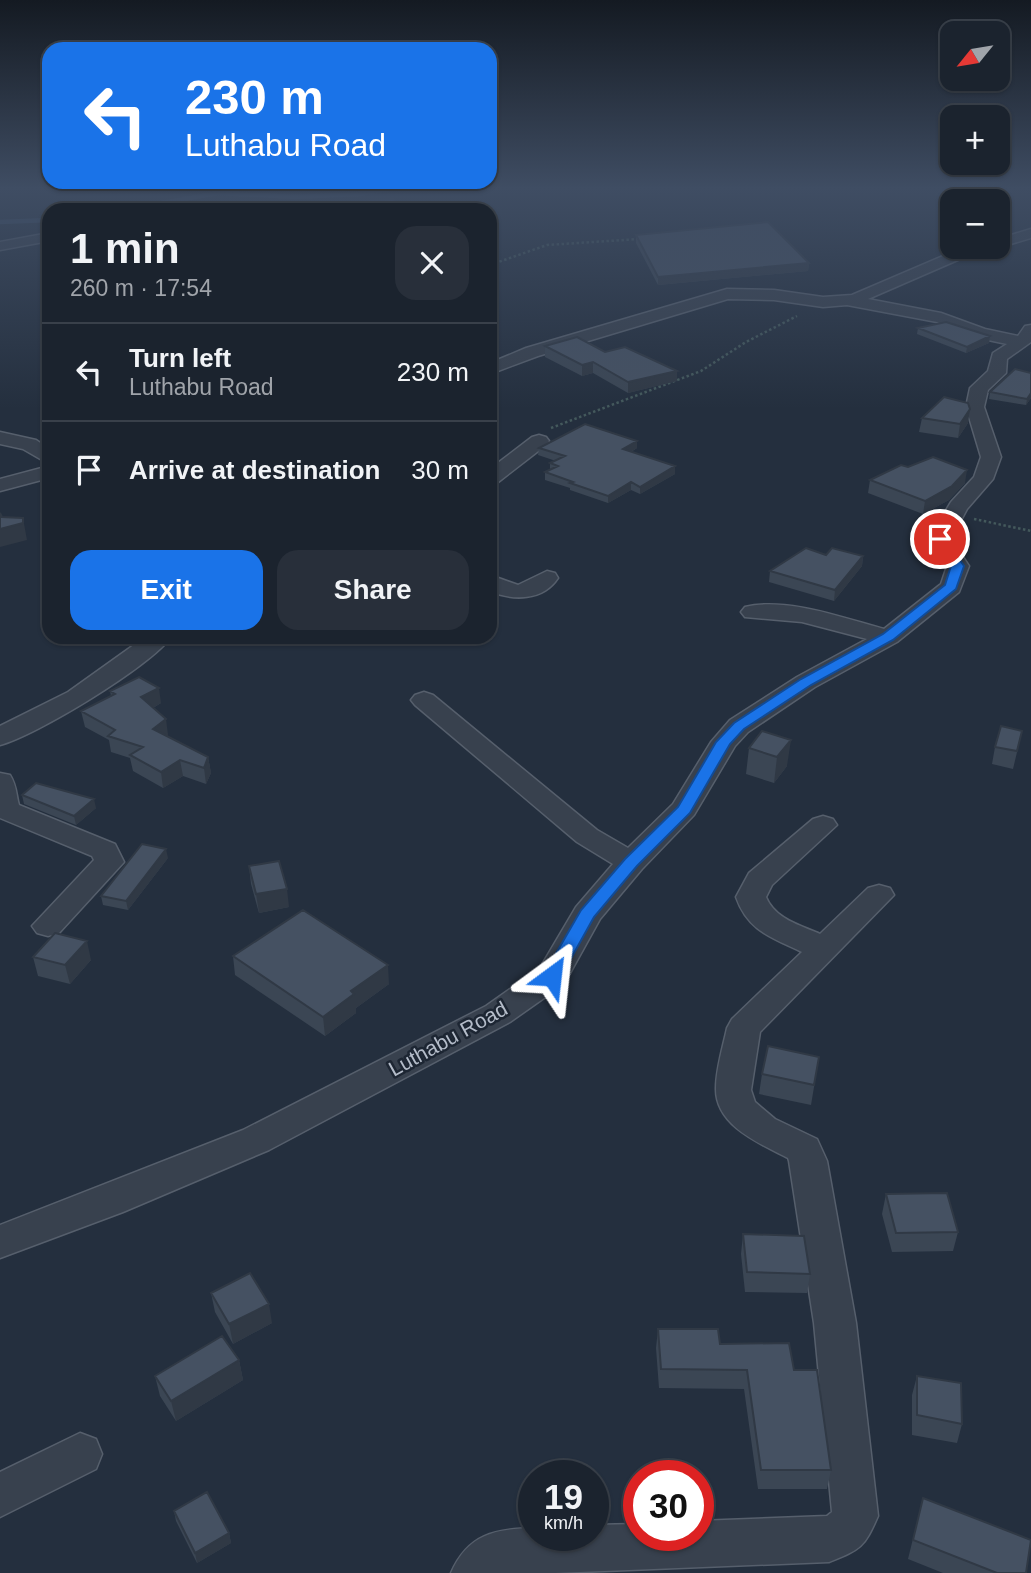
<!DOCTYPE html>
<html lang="en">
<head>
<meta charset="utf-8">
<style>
  body { margin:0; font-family:Helvetica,sans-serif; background:#282f3a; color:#f1f3f6; height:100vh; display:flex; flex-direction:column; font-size:26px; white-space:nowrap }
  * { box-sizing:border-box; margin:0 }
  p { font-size:23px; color:#a0a4aa }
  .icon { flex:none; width:38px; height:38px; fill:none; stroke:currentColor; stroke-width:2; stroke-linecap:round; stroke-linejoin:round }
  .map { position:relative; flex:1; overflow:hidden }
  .sheet { position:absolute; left:42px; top:203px; width:455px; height:441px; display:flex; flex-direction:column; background:#1b232e; border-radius:21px; box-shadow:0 2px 5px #0004,0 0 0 2px #39404a }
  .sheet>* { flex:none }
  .hud { position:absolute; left:42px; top:42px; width:455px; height:147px; border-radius:21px; box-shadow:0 2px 5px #0004,0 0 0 2px #39404a; background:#1a73e8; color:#fff; overflow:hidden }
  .needle { width:46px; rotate:240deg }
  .buttons { position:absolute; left:940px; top:21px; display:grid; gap:14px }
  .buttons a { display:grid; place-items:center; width:70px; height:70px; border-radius:14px; background:#1b232e; box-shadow:0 2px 5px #0004,0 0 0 2px #39404a; font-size:35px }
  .speed { position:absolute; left:518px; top:1460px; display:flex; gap:14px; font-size:35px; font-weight:700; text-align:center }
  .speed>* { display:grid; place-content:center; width:91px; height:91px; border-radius:50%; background:#1b232e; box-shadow:0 2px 5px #0004,0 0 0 2px #39404a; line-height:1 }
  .speed small { font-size:18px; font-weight:400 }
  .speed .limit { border:10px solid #d22; background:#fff; color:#111 }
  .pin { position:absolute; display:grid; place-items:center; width:60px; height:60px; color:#fff; margin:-30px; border:4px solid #fff; border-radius:50%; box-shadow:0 2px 7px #0007 }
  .me { position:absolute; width:77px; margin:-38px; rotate:30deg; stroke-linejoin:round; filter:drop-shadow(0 0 5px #0008) }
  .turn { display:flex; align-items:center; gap:24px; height:147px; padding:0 28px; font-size:32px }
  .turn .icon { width:91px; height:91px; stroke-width:2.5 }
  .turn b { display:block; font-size:49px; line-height:60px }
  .round { display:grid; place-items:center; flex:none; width:74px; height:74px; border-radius:21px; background:#282f3a }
  .summary { display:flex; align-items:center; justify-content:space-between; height:119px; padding:0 28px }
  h1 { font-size:42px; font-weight:700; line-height:52px }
  .action { display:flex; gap:14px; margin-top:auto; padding:14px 28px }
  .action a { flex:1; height:80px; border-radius:21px; background:#1a73e8; color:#fff; font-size:28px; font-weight:700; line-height:80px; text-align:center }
  .action a+a { background:#282f3a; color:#f1f3f6 }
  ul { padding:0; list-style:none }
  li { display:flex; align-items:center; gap:21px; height:98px; padding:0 28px; border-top:2px solid #39404a }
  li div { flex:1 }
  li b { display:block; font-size:26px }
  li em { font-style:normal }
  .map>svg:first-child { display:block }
</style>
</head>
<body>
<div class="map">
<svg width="1031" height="1573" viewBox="0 0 1031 1573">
  <rect width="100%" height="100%" fill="#242f3e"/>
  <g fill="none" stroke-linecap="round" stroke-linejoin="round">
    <!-- stream -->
    <path stroke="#394c67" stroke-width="4.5" d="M123 210 218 193 295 197 360 194 388 189
      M0 222 49 220"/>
    <defs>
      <path id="minor" d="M1031 229V238L960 259 868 299 941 313 985 329 1018 336 1025 326 1031 325V342L1007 359 1006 373 988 390 984 407 1001 457 993 479 967 509 951 539 969 566 959 592 897 642 815 687 748 732 735 746 694 815 642 869 600 919 564 984 510 1022 269 1150 123 1212 0 1258V1225L243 1130 486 1006 540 968 576 907 613 864 577 842 415 705 411 700 415 695 424 692 433 695 597 830 628 848 673 804 711 742 730 720 797 677 867 639 802 622 745 617 741 612 745 607C786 597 843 618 884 629L941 584 947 566 929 539 951 502 974 477 981 457 966 407 970 388 988 371 993 353 1007 344 974 337 937 322 847 305 823 307 774 300 728 299 538 356 490 374V363L526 348 727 289 774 290 823 297 852 295 950 253 972 247H998V239Z
        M49 233V241L0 250V242Z
        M0 432 36 440 49 449V464L23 449 0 444Z
        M539 435 546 437 549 441 546 445 497 483 490 485V469L532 437Z
        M49 466V478L0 491V479Z
        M547 571 555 573 558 578C543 601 513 601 490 591V575L518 585Z
        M145 637H171C151 666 35 736 0 745V726L68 692Z
        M0 773 10 775C17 786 16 795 19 805L115 844 124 862 59 933 48 936 37 933 32 926 94 860 92 856 0 818Z
        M823 816 833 819 837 825 772 885 766 897C775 919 800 925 820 934L868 888 879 885 890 888 894 895 760 1032 751 1090 755 1102 775 1119 817 1139 827 1161 856 1323 878 1516C864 1548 861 1549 829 1562L555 1573H451C468 1534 495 1529 534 1528V1535H593V1525L639 1524V1535H698V1521L827 1516 832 1512 814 1323 789 1161 788 1158C761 1144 715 1126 716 1088 716 1069 723 1047 727 1028L732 1019 802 952C771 937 748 931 736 897L749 873 813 819Z
        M80 1433 96 1439 102 1454 96 1469 0 1517V1472Z"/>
    </defs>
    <!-- minor casing -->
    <use href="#minor" stroke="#565f6c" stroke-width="3"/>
    <!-- path -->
    <path stroke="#44595c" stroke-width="2.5" stroke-dasharray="2.5 2.5" stroke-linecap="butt" d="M490 265 547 245 639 239
      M551 428 701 371 746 342 797 316
      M974 519 1031 531"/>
    <!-- minor -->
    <use href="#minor" fill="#38414e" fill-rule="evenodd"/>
  </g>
  <!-- wall -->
  <path fill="#3b4654" d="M345 203 402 210H347L345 208Z
    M636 235 809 263 808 271 658 285 636 243Z
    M918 328 990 336 989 343 966 353 917 334Z
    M545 346 605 352 677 381 628 393 593 373 582 376 545 357Z
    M990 392 1031 398 1026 405 989 399Z
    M922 418 968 423 958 438 919 432Z
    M637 441V448L631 452 675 474 640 494 631 490 608 503 570 490V488L545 480V472L550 470V463L556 461 538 455 539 448Z
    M870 480 965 483 949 500 923 514 868 493Z
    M826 555 863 556 862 566 834 601 769 582 770 571Z
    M110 691 161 703 153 708 168 735 167 736 208 757 211 773 206 784 183 776 163 788 133 771 130 758 111 752 109 740 85 727 81 711 111 696Z
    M762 731 787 766 774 783 746 774 749 748Z
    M1022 731 1013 769 992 764 995 747Z
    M22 795 96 808 76 825 24 804Z
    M168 858 128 910 103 905 101 896Z
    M249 866 289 907 259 913 251 884Z
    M233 956 389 984 356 1008V1013L325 1036 235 975Z
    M33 957 91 960 70 984 38 976Z
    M819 1057 811 1105 759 1094 762 1074Z
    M886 1194 958 1232 953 1251 892 1252 882 1214Z
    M743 1234 810 1274 807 1293 745 1292 741 1254Z
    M211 1293 272 1323 233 1344 215 1312Z
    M658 1329 720 1344 794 1370 831 1470 827 1489H758L744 1389 659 1388 656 1348Z
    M239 1360 243 1380 176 1421 160 1396 155 1376Z
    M917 1376 962 1424 957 1443 912 1435V1395Z
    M923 1498 1026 1573H943L908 1559Z
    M174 1511 229 1533 231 1543 197 1563 176 1521Z"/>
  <!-- shaded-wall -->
  <path fill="#303945" d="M809 263 808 271 658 285V277Z
    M990 336 989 343 966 353 967 347Z
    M593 362V373L582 376V365Z
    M677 371V381L628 393V382Z
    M1031 393V398L1026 405 1027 399Z
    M970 409 968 423 958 438 960 424Z
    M637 441V448L622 457 623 449Z
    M675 466V474L640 494V487Z
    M967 470 965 483 949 500 923 514 925 501Z
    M631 482V490L608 503V496Z
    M23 518 27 540 0 547V529Z
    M863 556 862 566 834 601 835 590Z
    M159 688 161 703 144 713 141 697Z
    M166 719 168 735 156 745 153 729Z
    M791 740 787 766 774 783 777 757Z
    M208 757 211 773 206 784 204 768Z
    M180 760 183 776 163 788 161 772Z
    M94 799 96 808 76 825 74 816Z
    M166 849 168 858 128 910 126 901Z
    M287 889 289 907 259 913 256 894Z
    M87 941 91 960 70 984 65 965Z
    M388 965 389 984 356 1008V1013L325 1036 323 1017 351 991Z
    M269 1304 272 1323 233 1344 229 1324Z
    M239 1360 243 1380 176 1421 171 1401Z
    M229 1533 231 1543 197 1563 195 1553Z"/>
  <!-- building -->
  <path fill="#455162" stroke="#303945" stroke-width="2" d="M393 199 402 210H351L345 203Z
    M768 222 809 263 658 277 636 235Z
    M946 322 990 336 967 347 918 328Z
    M577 337 605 352 625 347 677 371 628 382 593 362 582 365 545 346Z
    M1015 369 1031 373V393L1027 399 990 392Z
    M944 397 968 403 970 409 960 424 922 418Z
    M585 424 637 441 623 449 675 466 640 487 631 482 608 496 570 483 573 482 545 472 558 466 550 463 565 456 539 448Z
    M933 457 967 470 952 486 925 501 870 480 901 465 908 467Z
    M0 513 2 517 23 518V523L0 529Z
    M806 548 826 555 832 548 863 556 835 590 770 571Z
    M139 677 159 688 141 697 166 719 153 729 208 757 204 768 180 760 161 772 130 755 143 747 108 736 115 730 81 711 115 694 110 691Z
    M1001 726 1022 731 1017 751 995 747Z
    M762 731 791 740 777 757 749 748Z
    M36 783 94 799 74 816 22 795Z
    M142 844 166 849 126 901 101 896Z
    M279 861 287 889 256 894 249 866Z
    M303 910 388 965 351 991 354 994 323 1017 233 956Z
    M55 933 87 941 65 965 33 957Z
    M768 1046 819 1057 814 1085 762 1074Z
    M947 1193 958 1232 896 1233 886 1194Z
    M743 1234 804 1236 810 1274 747 1272Z
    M250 1273 269 1304 229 1324 211 1293Z
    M658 1329H718L720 1344 789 1343 794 1370H817L831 1470H761L747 1370 661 1369Z
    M222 1336 239 1360 171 1401 155 1376Z
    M917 1376 961 1383 962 1424 917 1415Z
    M207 1492 229 1533 195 1553 174 1511Z
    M923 1498 1031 1540 1026 1573H997L913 1540Z"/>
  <!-- sky -->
  <linearGradient id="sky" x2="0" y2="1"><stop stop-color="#141a22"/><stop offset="0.46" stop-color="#3f4d63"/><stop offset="1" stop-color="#3f4d63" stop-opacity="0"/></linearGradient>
  <rect width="1031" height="409" fill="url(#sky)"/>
  <!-- route -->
  <path fill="#1a73e8" stroke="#114b97" stroke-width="2" d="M940 535 944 537 964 566 956 589 893 640 811 685 744 729 730 744 690 813 637 866 594 917 559 980H545L543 976 581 910 625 859 678 807 716 742 734 723 801 679 883 634 945 585 951 566 934 539Z"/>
  <g text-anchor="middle" stroke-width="5" stroke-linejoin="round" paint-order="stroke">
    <!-- street labels -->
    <g font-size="21" fill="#b4bcc9" stroke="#1d2633">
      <text transform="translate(448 1039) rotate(-29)" y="7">Luthabu Road</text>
    </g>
  </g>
</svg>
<div class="buttons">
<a><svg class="needle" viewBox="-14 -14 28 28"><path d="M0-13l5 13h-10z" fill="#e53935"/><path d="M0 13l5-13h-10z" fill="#a0a4aa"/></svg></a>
<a>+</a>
<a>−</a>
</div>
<div class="speed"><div>19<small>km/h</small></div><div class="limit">30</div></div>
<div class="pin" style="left:940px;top:539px;background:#d93025"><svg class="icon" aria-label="arrive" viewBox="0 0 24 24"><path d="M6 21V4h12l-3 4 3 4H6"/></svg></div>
<svg class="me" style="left:552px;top:976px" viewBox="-20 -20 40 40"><path d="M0-17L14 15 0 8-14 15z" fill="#1a73e8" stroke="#fff" stroke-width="4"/></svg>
<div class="hud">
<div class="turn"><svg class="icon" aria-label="left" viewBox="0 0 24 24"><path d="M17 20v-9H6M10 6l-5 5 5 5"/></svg><div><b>230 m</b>Luthabu Road</div></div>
</div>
<section class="sheet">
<div class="summary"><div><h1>1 min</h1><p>260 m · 17:54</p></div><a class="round"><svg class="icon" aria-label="close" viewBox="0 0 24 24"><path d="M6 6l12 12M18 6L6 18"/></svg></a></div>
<ul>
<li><svg class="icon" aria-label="left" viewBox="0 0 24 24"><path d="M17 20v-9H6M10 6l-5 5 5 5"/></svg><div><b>Turn left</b><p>Luthabu Road</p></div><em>230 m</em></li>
<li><svg class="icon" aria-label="arrive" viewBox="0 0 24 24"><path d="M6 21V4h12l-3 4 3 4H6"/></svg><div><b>Arrive at destination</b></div><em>30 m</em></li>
</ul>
<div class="action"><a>Exit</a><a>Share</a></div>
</section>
</div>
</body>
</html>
